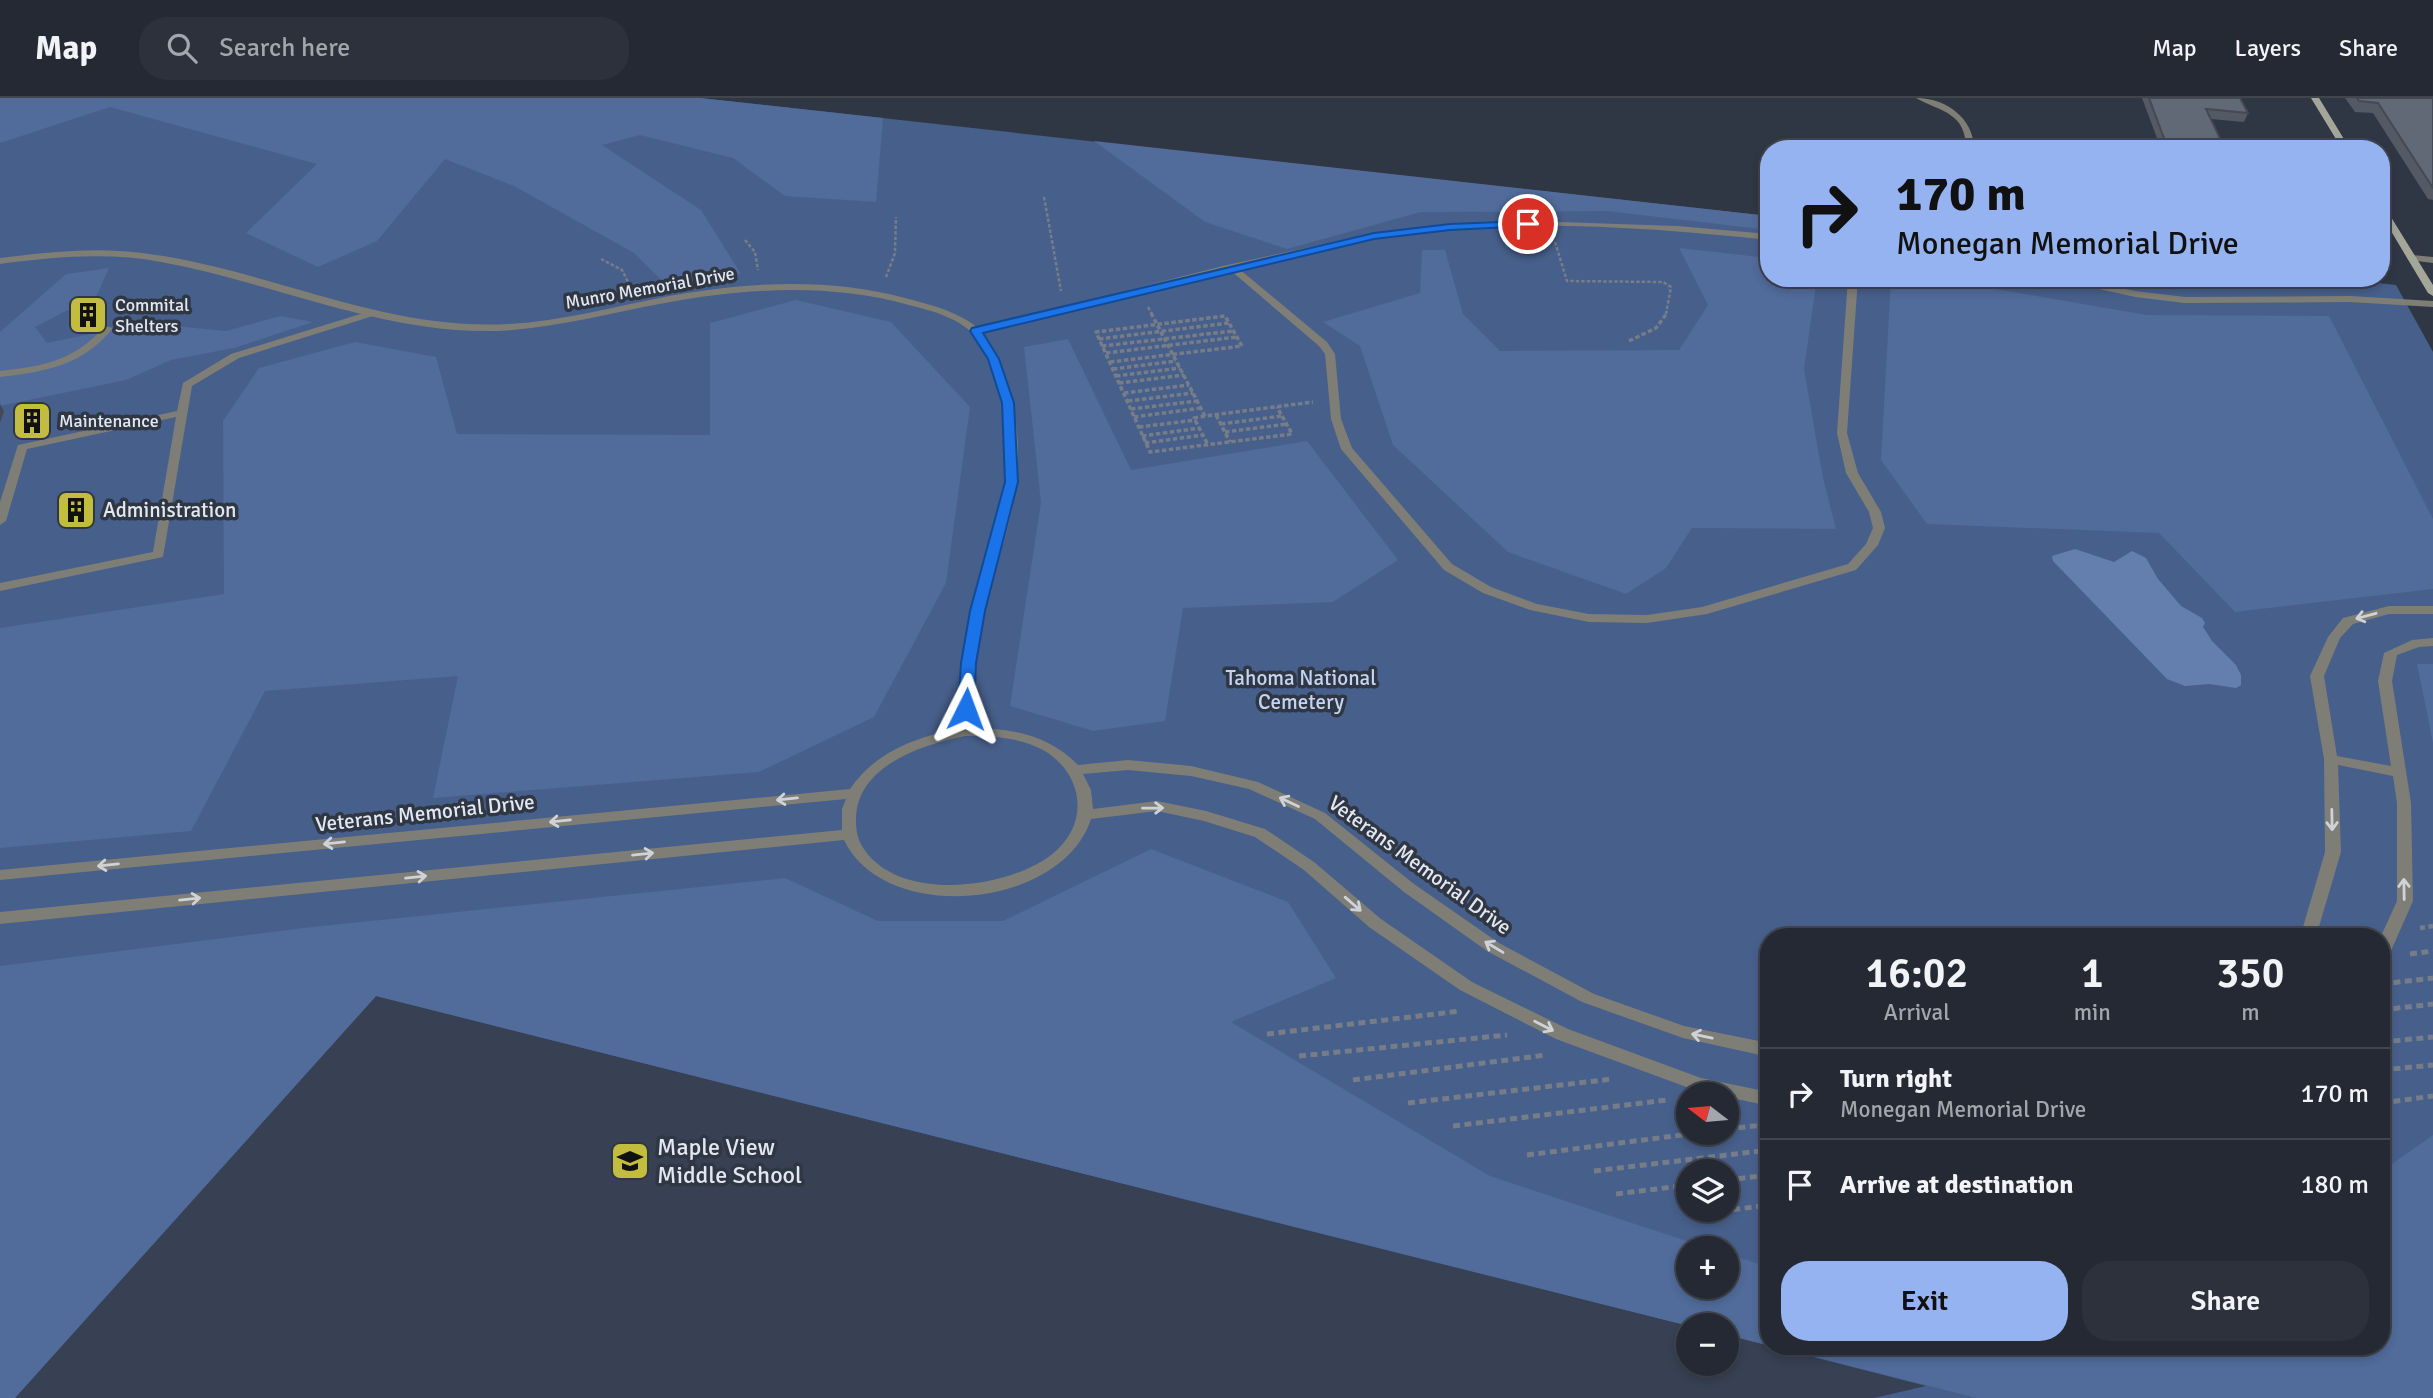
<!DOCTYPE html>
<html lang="en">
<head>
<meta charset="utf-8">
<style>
  body { margin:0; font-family:Signika,sans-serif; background:#2c313b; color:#f1f3f6; height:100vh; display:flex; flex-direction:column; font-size:26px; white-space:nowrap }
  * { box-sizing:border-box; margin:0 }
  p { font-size:23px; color:#a3a6ac }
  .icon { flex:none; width:38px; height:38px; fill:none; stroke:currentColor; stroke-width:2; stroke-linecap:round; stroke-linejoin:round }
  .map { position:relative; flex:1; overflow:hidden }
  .panel { position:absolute; left:1760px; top:830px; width:630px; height:427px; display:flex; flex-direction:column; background:#242933; border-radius:28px; box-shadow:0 4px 10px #0003,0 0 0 2px #41454e }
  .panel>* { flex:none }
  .top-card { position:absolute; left:1760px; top:42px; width:630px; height:147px; border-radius:28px; box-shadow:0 4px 10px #0003,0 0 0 2px #41454e; background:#95b2f1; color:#111; overflow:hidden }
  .needle { width:46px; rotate:286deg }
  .controls { position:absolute; left:1676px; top:984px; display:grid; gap:14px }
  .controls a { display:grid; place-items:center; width:63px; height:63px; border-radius:50%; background:#242933; box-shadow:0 4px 10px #0003,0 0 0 2px #41454e; font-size:35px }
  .pin { position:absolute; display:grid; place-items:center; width:60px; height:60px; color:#fff; margin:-30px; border:4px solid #fff; border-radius:50%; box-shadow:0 2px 7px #0007 }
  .me { position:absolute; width:77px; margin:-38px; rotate:3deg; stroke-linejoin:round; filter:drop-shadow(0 0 5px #0008) }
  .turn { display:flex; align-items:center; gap:24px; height:147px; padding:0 21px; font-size:32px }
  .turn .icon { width:91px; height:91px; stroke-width:2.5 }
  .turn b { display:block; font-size:49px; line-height:60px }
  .eta { display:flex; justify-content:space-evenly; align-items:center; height:119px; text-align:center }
  .eta b { font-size:42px; font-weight:600; line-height:49px }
  .primary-button { display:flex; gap:14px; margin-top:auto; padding:14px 21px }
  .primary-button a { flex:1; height:80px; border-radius:28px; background:#95b2f1; color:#111; font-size:28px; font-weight:600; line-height:80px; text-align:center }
  .primary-button a+a { background:#2c313b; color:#f1f3f6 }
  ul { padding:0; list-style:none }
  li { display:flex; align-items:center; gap:21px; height:91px; padding:0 21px; border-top:2px solid #41454e }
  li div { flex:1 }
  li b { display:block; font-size:26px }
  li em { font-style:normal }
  header { display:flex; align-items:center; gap:42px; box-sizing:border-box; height:98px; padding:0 35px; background:#242933; border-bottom:2px solid #41454e }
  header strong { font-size:33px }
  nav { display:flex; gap:38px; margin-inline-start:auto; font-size:24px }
  .search { width:490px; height:63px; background:#2c313b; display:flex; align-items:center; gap:18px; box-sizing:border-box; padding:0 24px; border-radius:28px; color:#a3a6ac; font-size:26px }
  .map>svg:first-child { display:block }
</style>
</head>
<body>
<header>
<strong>Map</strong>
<div class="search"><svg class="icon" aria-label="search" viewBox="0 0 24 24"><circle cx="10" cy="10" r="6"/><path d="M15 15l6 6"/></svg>Search here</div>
<nav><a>Map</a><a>Layers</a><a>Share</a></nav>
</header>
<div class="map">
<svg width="2433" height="1300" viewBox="0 0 2433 1300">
  <rect width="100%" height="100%" fill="#303744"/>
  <!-- built -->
  <path fill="#374153" d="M375 898 1689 1228V1265H1727V1237L1976 1300H15Z"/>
  <!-- green -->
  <path fill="#475f8b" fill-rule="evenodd" d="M0 0H700L1769 118V180H2336L2396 187 2433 254V1300H1874L1926 1288 1727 1237V1227L1689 1228 376 898 15 1300H0ZM1769 838H2382V1248H1769ZM1689 996H1727V1034H1689ZM1689 1073H1727V1111H1689ZM1689 1150H1727V1188H1689Z"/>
  <!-- forest -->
  <path fill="#516b9a" d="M0 0H700L883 20 876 104 785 98 733 60 640 37 602 47 701 112 741 176 664 185 634 155 514 88 445 61 377 143 318 169 246 135 317 66 110 9 0 45Z
    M1094 43 1769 118V132L1607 113 1421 114 1287 151 1205 124Z
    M1679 150 1769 160V180H1817L1804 271 1823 380 1836 431 1692 430 1666 470 1626 496 1508 454 1393 347 1360 248 1323 224 1420 195 1422 152H1445L1463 216 1500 253 1679 252 1708 207Z
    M109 170 97 197 35 229 47 245 144 225 226 233 280 218 313 224 234 250 171 262 126 282 0 308V234L66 176Z
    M1891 180H1932L2147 217 2329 218 2433 421V491L2235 514 2159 435 1927 426 1881 362Z
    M796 202 891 224 970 309 946 485 874 619 759 674 433 700 458 578 265 593 191 733 0 750V530L224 496 223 323 259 270 355 244 436 259 457 336 710 337V225Z
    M1068 241 1131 372 1307 343 1398 462 1333 504 1183 510 1165 623 1093 633 1010 608 1041 404 1024 249Z
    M2417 566H2433V645Z
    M1151 751 1288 804 1336 880 1231 924 1490 1078 1708 1150H1689V1188H1727V1156L1769 1169V1248H2382V1073L2433 1037V1300H1977L1727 1237V1227L1689 1228 376 898 15 1300H0V868L303 830 785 780 878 823H1003Z"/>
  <!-- water -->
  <path fill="#647eae" d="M2075 451 2114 464 2132 453 2146 460 2158 481 2181 508 2202 520 2205 525 2203 529 2212 543 2236 567 2241 577V587L2236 590 2209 586 2185 588 2167 581 2053 463 2052 458Z"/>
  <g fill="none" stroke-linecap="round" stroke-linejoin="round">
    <!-- path-far3 -->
    <path stroke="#767d88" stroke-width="2.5" stroke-dasharray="3.5 2" stroke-linecap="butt" d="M1044 99 1061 193
      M745 142 755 154 758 172
      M1555 144 1567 183 1663 184 1671 189 1666 216
      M601 161 622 172 630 188
      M886 179 895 155 896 119
      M1148 209 1152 216"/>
    <!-- path-far2 -->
    <path stroke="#767d88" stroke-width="3.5" stroke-dasharray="4.5 2.5" stroke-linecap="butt" d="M1151 215 1205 318 1313 304
      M1099 241 1229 225
      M1629 243 1656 230 1667 215
      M1102 248 1233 233
      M1106 255 1237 239
      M1110 264 1242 248 1225 218 1096 234 1150 354 1292 336 1277 309
      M1113 271 1176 263
      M1116 278 1180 270
      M1119 285 1184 277
      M1124 295 1189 287
      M1128 303 1193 295
      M1131 311 1197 303
      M1216 317 1230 344
      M1205 318 1194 320 1208 347
      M1134 319 1201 310
      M1221 326 1282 318
      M1139 329 1196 322
      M1225 334 1287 326
      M1142 338 1200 330
      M1145 345 1203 337"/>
    <!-- path-far1 -->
    <path stroke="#767d88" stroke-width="4.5" stroke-dasharray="5 3.5" stroke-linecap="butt" d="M2420 830 2433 828"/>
    <!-- path -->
    <path stroke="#767d88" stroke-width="5" stroke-dasharray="7 4.5" stroke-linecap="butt" d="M2410 856 2433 853
      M2382 886 2433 880
      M2382 912 2433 906
      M1267 936 1461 913
      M2382 944 2433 939
      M1299 958 1507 937
      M2382 972 2433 967
      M1353 982 1546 957
      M1408 1005 1612 981
      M2382 1005 2433 998
      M1453 1028 1667 1002
      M1727 1031 1765 1027
      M1527 1057 1705 1034
      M1594 1073 1769 1052
      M1727 1082 1769 1077
      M1616 1096 1689 1087
      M1699 1116 1769 1107"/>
    <!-- lane -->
    <path fill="#7e7e76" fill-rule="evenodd" d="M2412 157 2433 159V165L2409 162 2407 160Z
      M2049 180H2070L2135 193 2185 199 2350 198 2433 203V209L2350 204 2185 205 2135 199Z
      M370 213 375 216 373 218 239 260 192 288 163 459 0 493V485L153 454 176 319 27 351 6 423 0 427V404L18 347 177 313 183 285 231 256Z
      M105 228 113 230C84 267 45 274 0 279V273C44 268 74 263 105 228Z"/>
    <!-- street -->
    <path fill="#7e7e76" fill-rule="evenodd" d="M1916 0C1946 0 1974 20 1974 51H1966C1966 14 1941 14 1916 0Z
      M1531 123 1677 128 1769 136V142C1656 130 1540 122 1427 133 1364 139 1300 155 1238 170L1327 244 1335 256 1341 321 1352 350 1452 466 1491 489 1537 506 1589 516 1647 517 1702 509 1848 466 1866 446 1873 430 1869 414 1846 375 1837 335 1848 180H1858L1847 335 1858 375 1881 414 1885 430 1878 447 1856 472 1707 516 1647 525 1589 524 1530 512 1483 495 1444 472 1341 351 1331 321 1325 256 1319 248 1230 172 982 234C1019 287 1026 358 1010 420 1003 451 991 481 984 512 975 551 974 591 972 630 1012 630 1050 638 1078 667L1128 662 1191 668 1258 684 1325 715 1414 786 1499 845 1594 896 1684 928 1769 945V959L1683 940 1582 904 1487 853 1404 794 1315 721 1249 691 1191 678 1128 672 1083 676 1091 692 1093 711 1157 703 1206 713 1265 731 1314 764 1381 821 1472 884 1568 931 1701 980 1769 994V1008L1727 999V996L1700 994 1556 941 1460 892 1369 829 1304 772 1255 739 1204 723 1157 713 1091 721C1062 811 885 828 844 742L0 826V814L842 732V711L846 701 0 782V772L850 691C875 654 916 639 958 631 960 591 962 551 971 512 978 480 991 450 999 418 1012 365 1010 286 977 241 962 220 932 213 909 207 829 185 745 190 665 205 614 214 564 228 512 232 391 241 278 185 161 164 108 154 53 159 0 166V160C47 154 95 149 142 155 266 170 381 233 509 226 561 223 613 209 664 199 743 184 828 179 905 200 931 207 957 213 978 230L1223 168 1373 135 1452 126ZM965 638C991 638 1019 639 1043 652 1085 676 1090 728 1051 757 1005 792 896 805 862 748 857 739 856 731 856 722 856 668 921 647 965 638Z
      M2389 508H2433V516H2389L2353 526 2340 540 2324 578 2337 658 2391 668 2378 583 2384 555 2412 542 2433 540V548L2419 549 2397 557 2392 583 2411 705 2413 803 2390 855 2388 859 2382 861 2381 838 2397 803V705L2393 678 2338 667 2341 754 2318 832 2313 838H2296L2303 829 2325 754 2324 661 2310 578 2328 539 2343 520Z"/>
    <!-- secondary -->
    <path fill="#a5a69a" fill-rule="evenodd" d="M2311 0H2319L2350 51H2342Z
      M2382 108 2386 111 2433 187V198L2428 195 2382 118Z"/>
  </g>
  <!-- wall -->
  <path fill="#535a66" d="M2142 0H2240L2248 15 2244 24 2211 21 2225 51H2161Z
    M2345 0H2433V102L2428 101 2373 15 2355 14Z"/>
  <!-- shaded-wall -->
  <path fill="#444a53" d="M0 306 4 313 0 325Z"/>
  <!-- building -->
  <path fill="#616977" stroke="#444a53" stroke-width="2" d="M2149 0H2240L2248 15 2206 11 2225 51H2168Z
    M2357 0H2433V90L2378 5 2359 3Z"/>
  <!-- one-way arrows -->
  <defs><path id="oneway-shaft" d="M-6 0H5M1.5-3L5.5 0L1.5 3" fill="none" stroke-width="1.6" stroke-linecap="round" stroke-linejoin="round" transform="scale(1.75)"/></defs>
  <g stroke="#cfd3d8">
    <use href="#oneway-shaft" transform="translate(2366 518) rotate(165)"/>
    <use href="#oneway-shaft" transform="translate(787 701) rotate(174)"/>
    <use href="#oneway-shaft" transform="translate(1289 704) rotate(-155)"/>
    <use href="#oneway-shaft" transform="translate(1153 710) rotate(-1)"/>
    <use href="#oneway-shaft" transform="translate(2332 722) rotate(89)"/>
    <use href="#oneway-shaft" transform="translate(560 723) rotate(174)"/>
    <use href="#oneway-shaft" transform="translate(334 745) rotate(174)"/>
    <use href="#oneway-shaft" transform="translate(643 756) rotate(-6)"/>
    <use href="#oneway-shaft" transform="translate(108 767) rotate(174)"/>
    <use href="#oneway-shaft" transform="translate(416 779) rotate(-6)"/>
    <use href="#oneway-shaft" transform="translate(2404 791) rotate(-91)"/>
    <use href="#oneway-shaft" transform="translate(190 801) rotate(-6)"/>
    <use href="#oneway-shaft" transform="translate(1353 806) rotate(41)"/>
    <use href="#oneway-shaft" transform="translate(1494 849) rotate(-149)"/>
    <use href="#oneway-shaft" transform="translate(1544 928) rotate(27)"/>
    <use href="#oneway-shaft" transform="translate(1702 938) rotate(-168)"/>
  </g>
  <!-- route -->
  <path fill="#1a73e8" stroke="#114b97" stroke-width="2" d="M1528 123 1533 126 1532 128 1450 132 1374 141 983 235 999 261 1014 305 1018 384 985 513 976 565 974 611 971 615H960L958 611 961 565 970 513 1005 384 1002 305 988 261 970 233 972 230 1374 135 1450 126Z"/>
  <!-- icons -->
  <defs>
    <symbol id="building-square" viewBox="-11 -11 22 22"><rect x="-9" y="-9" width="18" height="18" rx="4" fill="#c2bd3f" stroke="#303744"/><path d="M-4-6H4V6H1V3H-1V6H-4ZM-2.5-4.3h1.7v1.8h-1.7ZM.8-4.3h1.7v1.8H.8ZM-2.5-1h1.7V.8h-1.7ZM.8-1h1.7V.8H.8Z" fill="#111"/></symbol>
    <symbol id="school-square" viewBox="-11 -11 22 22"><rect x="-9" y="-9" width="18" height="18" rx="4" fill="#c2bd3f" stroke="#303744"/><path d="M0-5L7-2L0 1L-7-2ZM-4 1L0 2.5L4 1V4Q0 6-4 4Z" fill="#111"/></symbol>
  </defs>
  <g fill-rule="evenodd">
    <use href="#building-square" x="66" y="195" width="44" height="44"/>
    <use href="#building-square" x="10" y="301" width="44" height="44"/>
    <use href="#building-square" x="54" y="390" width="44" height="44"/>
    <use href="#school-square" x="608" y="1041" width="44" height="44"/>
  </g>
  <g text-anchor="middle" stroke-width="7" stroke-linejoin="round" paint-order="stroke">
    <!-- far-street labels -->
    <g font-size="18" fill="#e3e8f0" stroke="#303744">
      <text transform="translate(650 190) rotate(-10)" y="6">Munro Memorial Drive</text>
    </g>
    <!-- far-poi labels -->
    <g font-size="18" fill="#e3e8f0" stroke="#303744" text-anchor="start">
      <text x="115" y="213">Commital<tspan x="115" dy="21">Shelters</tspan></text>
      <text x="59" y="329">Maintenance</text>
    </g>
    <!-- poi labels -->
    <g font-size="21" fill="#e3e8f0" stroke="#303744" text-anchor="start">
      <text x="103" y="419">Administration</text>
    </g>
    <!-- park labels -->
    <g font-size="21" fill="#c4d4f1" stroke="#303744">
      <text x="1301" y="587">Tahoma National<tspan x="1301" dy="24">Cemetery</tspan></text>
    </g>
    <!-- street labels -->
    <g font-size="21" fill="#e3e8f0" stroke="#303744">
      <text transform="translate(425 715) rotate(-6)" y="7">Veterans Memorial Drive</text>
      <text transform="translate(1420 767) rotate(36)" y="7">Veterans Memorial Drive</text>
    </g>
    <!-- near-poi labels -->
    <g font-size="24" fill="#e3e8f0" stroke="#303744" text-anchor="start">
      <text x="657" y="1057">Maple View<tspan x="657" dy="28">Middle School</tspan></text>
    </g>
  </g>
</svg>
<div class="controls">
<a><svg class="needle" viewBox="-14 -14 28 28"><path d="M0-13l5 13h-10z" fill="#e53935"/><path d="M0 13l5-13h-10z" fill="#a3a6ac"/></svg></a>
<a><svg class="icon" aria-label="layers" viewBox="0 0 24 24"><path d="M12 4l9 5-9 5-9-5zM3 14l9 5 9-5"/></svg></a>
<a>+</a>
<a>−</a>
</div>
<div class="pin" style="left:1528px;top:126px;background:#d93025"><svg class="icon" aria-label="arrive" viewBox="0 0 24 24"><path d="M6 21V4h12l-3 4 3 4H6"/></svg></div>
<svg class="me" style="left:966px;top:611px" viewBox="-20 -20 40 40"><path d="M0-17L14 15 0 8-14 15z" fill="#1a73e8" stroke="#fff" stroke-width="4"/></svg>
<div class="top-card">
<div class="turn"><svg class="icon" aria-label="right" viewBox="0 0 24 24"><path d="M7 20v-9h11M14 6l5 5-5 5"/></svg><div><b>170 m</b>Monegan Memorial Drive</div></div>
</div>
<section class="panel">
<div class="eta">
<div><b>16:02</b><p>Arrival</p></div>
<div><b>1</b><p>min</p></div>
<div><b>350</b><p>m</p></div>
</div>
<ul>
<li><svg class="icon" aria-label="right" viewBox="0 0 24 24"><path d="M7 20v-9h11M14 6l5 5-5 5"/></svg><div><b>Turn right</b><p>Monegan Memorial Drive</p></div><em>170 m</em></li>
<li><svg class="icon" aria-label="arrive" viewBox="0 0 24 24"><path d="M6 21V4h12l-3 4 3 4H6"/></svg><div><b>Arrive at destination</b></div><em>180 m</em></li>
</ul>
<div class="primary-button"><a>Exit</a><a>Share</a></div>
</section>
</div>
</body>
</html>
